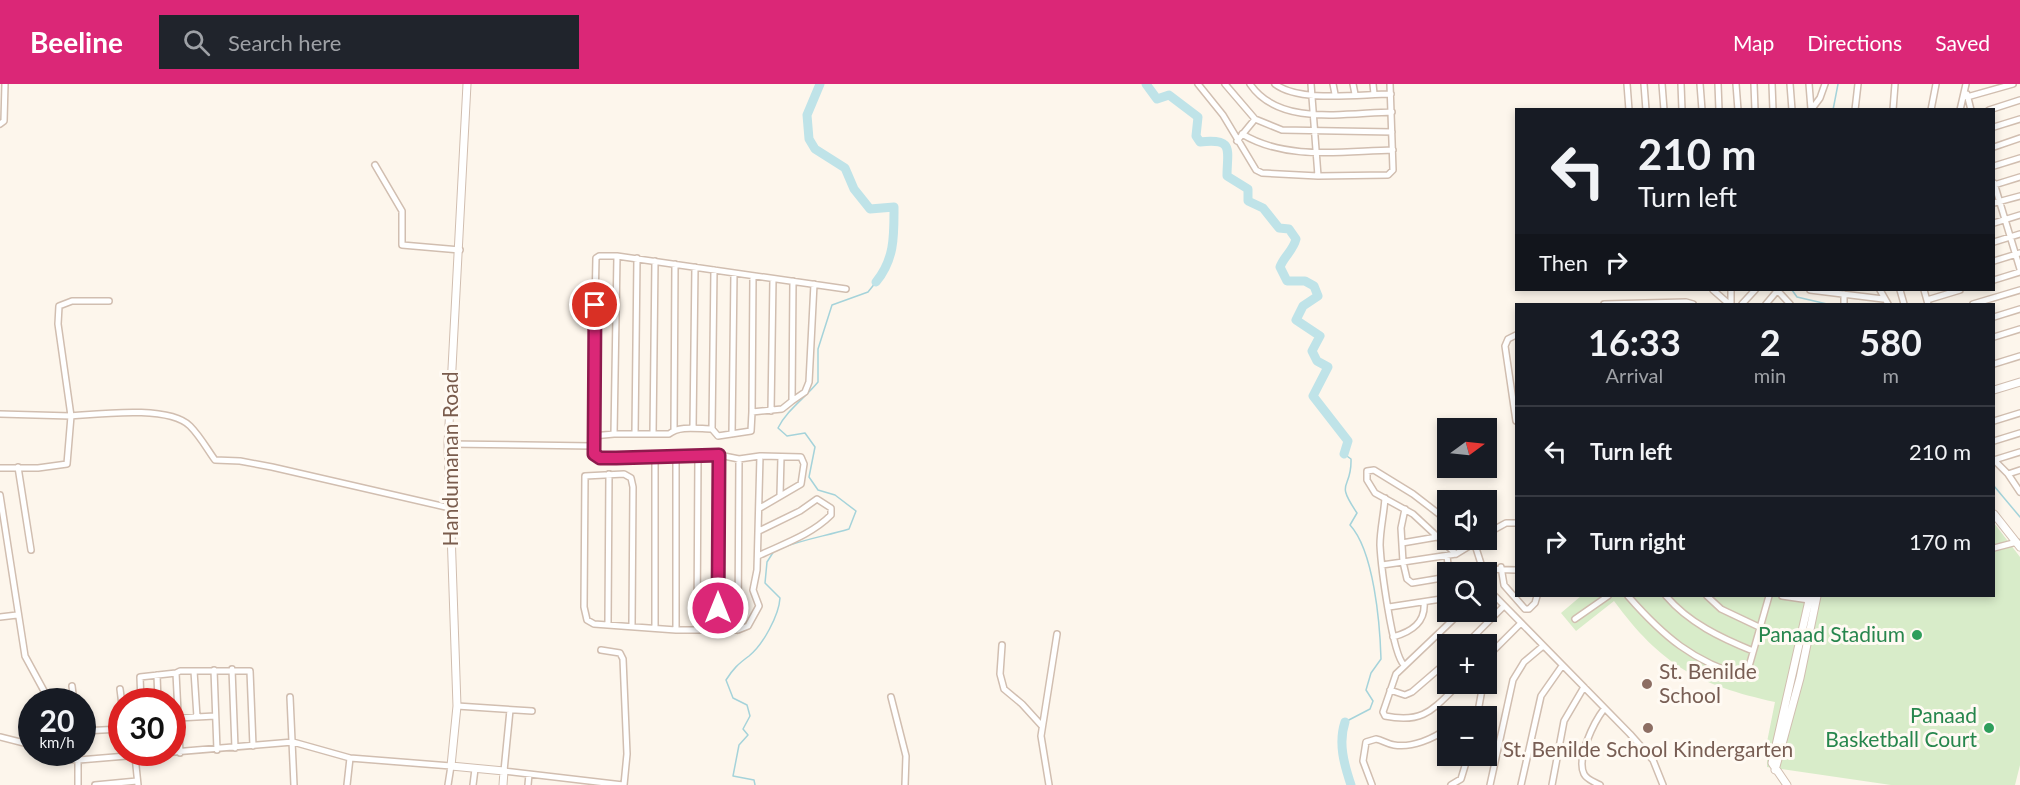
<!DOCTYPE html>
<html lang="en">
<head>
<meta charset="utf-8">
<style>
  body { margin:0; font-family:Lato,sans-serif; background:#20242c; color:#f1f3f6; height:100vh; display:flex; flex-direction:column; font-size:22px; white-space:nowrap }
  * { box-sizing:border-box; margin:0 }
  p { font-size:20px; color:#9ea1a6 }
  .icon { flex:none; width:33px; height:33px; fill:none; stroke:currentColor; stroke-width:2; stroke-linecap:round; stroke-linejoin:round }
  .map { position:relative; flex:1; overflow:hidden }
  .panel { position:absolute; left:1515px; top:219px; width:480px; height:294px; display:flex; flex-direction:column; background:#171b24; border-radius:0px; box-shadow:0 3px 9px #0003 }
  .panel>* { flex:none }
  .banner { position:absolute; left:1515px; top:24px; width:480px; height:183px; border-radius:0px; box-shadow:0 3px 9px #0003; background:#171b24; color:#f1f3f6; overflow:hidden }
  .needle { width:39px; rotate:75deg }
  .controls { position:absolute; left:1437px; top:334px; display:grid; gap:12px }
  .controls a { display:grid; place-items:center; width:60px; height:60px; border-radius:0px; background:#171b24; box-shadow:0 3px 9px #0003; font-size:30px }
  .speed { position:absolute; left:18px; top:604px; display:flex; gap:12px; font-size:30px; font-weight:700; text-align:center }
  .speed>* { display:grid; place-content:center; width:78px; height:78px; border-radius:50%; background:#171b24; box-shadow:0 3px 9px #0003; line-height:1 }
  .speed small { font-size:15px; font-weight:400 }
  .speed .limit { border:9px solid #d22; background:#fff; color:#111 }
  .pin { position:absolute; display:grid; place-items:center; width:51px; height:51px; color:#fff; margin:-26px; border:3px solid #fff; border-radius:50%; box-shadow:0 2px 6px #0007 }
  .me { position:absolute; width:66px; margin:-33px; rotate:0deg; stroke-linejoin:round; filter:drop-shadow(0 0 4px #0008) }
  .turn { display:flex; align-items:center; gap:21px; height:126px; padding:0 24px; font-size:27px }
  .turn .icon { width:78px; height:78px; stroke-width:2.5 }
  .turn b { display:block; font-size:42px; line-height:51px }
  .then { display:flex; align-items:center; height:57px; padding:0 24px; background:#0003; gap:12px; font-size:22px }
  .eta { display:flex; justify-content:space-evenly; align-items:center; height:102px; text-align:center }
  .eta b { font-size:36px; font-weight:700; line-height:42px }
  ul { padding:0; list-style:none }
  li { display:flex; align-items:center; gap:18px; height:90px; padding:0 24px; border-top:2px solid #363941 }
  li div { flex:1 }
  li b { display:block; font-size:22px }
  li em { font-style:normal }
  header { display:flex; align-items:center; gap:36px; box-sizing:border-box; height:84px; padding:0 30px; background:#db2777; color:#fff }
  header strong { font-size:28px }
  nav { display:flex; gap:33px; margin-inline-start:auto; font-size:21px }
  .search { width:420px; height:54px; background:#20242c; display:flex; align-items:center; gap:15px; box-sizing:border-box; padding:0 21px; border-radius:0px; color:#9ea1a6; font-size:22px }
  .map>svg:first-child { display:block }
</style>
</head>
<body>
<header>
<strong>Beeline</strong>
<div class="search"><svg class="icon" aria-label="search" viewBox="0 0 24 24"><circle cx="10" cy="10" r="6"/><path d="M15 15l6 6"/></svg>Search here</div>
<nav><a>Map</a><a>Directions</a><a>Saved</a></nav>
</header>
<div class="map">
<svg width="2020" height="701" viewBox="0 0 2020 701">
  <rect width="100%" height="100%" fill="#fdf6ec"/>
  <!-- green -->
  <path fill="#d8ecc9" d="M1994 439 2020 473V681L2015 701H1891L1767 683V658L1775 618C1698 601 1661 581 1614 517L1576 547 1561 529 1581 512H1994Z"/>
  <g fill="none" stroke-linecap="round" stroke-linejoin="round">
    <!-- stream -->
    <path stroke="#a5d3da" stroke-width="1.5" d="M1833 26 1838 0
      M1792 206 1797 213 1827 220
      M1344 370 1351 375C1352 407 1334 395 1357 429L1350 441C1374 467 1380 540 1381 575L1371 589 1366 606 1373 617 1370 625 1345 638
      M1994 402 2020 433
      M782 464C804 455 826 452 849 445L856 427 835 411 818 406 809 393 815 363 805 349 787 352 778 344C787 326 805 314 818 298V265L832 221 868 208 876 198
      M755 701 754 696 733 692 739 661 748 651 743 645 750 632 747 621 733 614 726 596C733 585 738 580 749 572 763 561 779 531 780 514L765 499 767 478 774 467"/>
    <!-- river -->
    <path stroke="#bfe3e8" stroke-width="9" d="M820 0 807 31 809 55 815 65 845 84 854 105 870 125 894 123C894 151 895 175 876 198
      M1146 0 1157 15 1169 11 1198 33 1196 52 1200 58C1235 54 1227 66 1227 92L1248 105V117L1263 124 1279 144 1289 145 1296 155C1293 167 1284 172 1280 183L1287 197H1305L1314 202 1318 212 1303 222 1296 236 1320 252 1312 267 1317 277 1328 283 1313 312 1348 357 1344 370
      M1345 638C1338 659 1344 680 1351 701"/>
    <defs>
      <path id="minor" d="M1198 0 1223 31 1256 86 1262 89 1318 92 1388 91 1393 86 1390 0
        M1225 0 1255 35 1282 46 1392 48
        M1250 0C1279 43 1346 29 1392 28
        M1275 0C1300 19 1360 10 1391 10
        M1311 0 1318 92
        M1333 0 1335 10
        M1353 0 1355 10
        M1373 0 1374 10
        M1627 0 1629 26
        M1644 0 1646 26
        M1662 0 1664 26
        M1681 0 1682 26
        M1700 0 1702 26
        M1718 0 1719 26
        M1736 0 1738 26
        M1754 0 1755 26
        M1772 0 1773 26
        M1790 0 1792 26
        M1809 0 1811 25
        M1967 10 1971 26
        M1967 13 2013 0
        M1811 26 1820 14 1825 0
        M1855 26 1858 0
        M1893 26 1895 0
        M1931 26 1936 0
        M1960 26 1966 0
        M1989 26 2020 16
        M0 40 4 37 5 0
        M1994 43 2020 35
        M1242 50C1287 77 1343 67 1393 66
        M1237 57 1255 35
        M1994 63 2020 54
        M375 81 402 127V161L460 166
        M1994 82 2020 74
        M1994 99 2020 185
        M1994 101 2020 93
        M1994 119 2020 112
        M1994 139 2020 131
        M1994 158 2020 150
        M617 172 614 350H669C679 341 699 345 712 345L718 352 751 347 752 328
        M1994 177 2020 169
        M753 192 752 328 782 325 792 317 793 197
        M1994 196 2020 188
        M1713 206 1729 220
        M1731 206V220
        M1777 206 1790 220
        M1810 206 1883 215
        M1880 206 1888 220
        M1900 206 1904 220
        M1924 206 1928 220
        M1927 216 1960 206
        M1604 220 1686 218 1693 220
        M1742 220 1755 206
        M1766 220 1777 207
        M1844 220V210
        M1973 220 2020 206
        M1994 233 2020 225
        M1516 251 1508 255 1505 262 1516 337
        M1994 253 2020 245
        M1994 280 2020 272
        M792 317 805 308 809 298 814 200
        M771 327 773 195
        M0 330 71 332 58 240 59 222 72 217H109
        M1994 337 2020 329
        M693 344 695 183
        M712 345 714 186
        M674 346 675 180
        M635 349 637 174
        M653 350 655 177
        M732 350 734 189
        M593 352 614 350
        M1994 357 2020 349
        M448 360 592 362 596 174 599 172H617L846 205
        M592 362 594 370 600 374H616L719 371 739 375 760 372 801 373 804 380 801 400 760 424
        M2020 368 1994 376 2008 390 2020 408
        M655 374V544
        M676 374V546
        M18 383 31 466
        M0 384H38L67 380 71 332C99 330 169 321 190 342 200 352 207 365 215 376L240 377 272 383 450 424
        M2008 390 2020 386
        M0 411 25 572 50 618
        M780 411 781 373
        M1385 414C1384 430 1380 446 1380 461 1381 481 1392 570 1404 581
        M1405 425 1401 444 1403 478 1456 470 1479 456
        M1448 437 1413 410 1374 386 1367 387V396L1375 409 1413 430 1456 470
        M1486 450 1506 439H1516
        M1469 456 1475 461 1484 489
        M1402 459 1437 453
        M1994 464 2017 458
        M758 472C783 460 811 451 831 431V424L817 415 800 427 759 447
        M1447 472 1449 489
        M1382 481 1403 478 1407 495 1412 499 1448 493
        M1501 483 1504 501 1525 525H1529L1535 519 1537 512
        M1483 485 1516 486
        M1486 503 1630 650 1653 676 1663 701
        M1628 512C1663 552 1693 578 1746 593L1769 512
        M1666 512C1689 539 1721 554 1753 567
        M1707 512 1721 525 1759 543
        M1782 512 1809 516
        M1389 523 1448 514
        M0 533 17 531
        M1575 535 1608 512
        M608 539 609 390
        M632 541 633 403 631 394 624 390 585 392 584 523 587 536 594 540 676 546H738L739 375
        M697 546 698 371
        M718 546 719 371
        M738 546 748 542 759 522 753 506 757 486 760 372
        M1393 553C1411 548 1426 539 1424 518
        M1002 561 1000 590 1004 605 1022 620 1042 642
        M1465 561 1504 522
        M601 566 620 569 623 575 627 670 624 701
        M1486 574 1520 540
        M232 585 235 664
        M214 586 217 666
        M194 587 197 633
        M157 591 158 618
        M1459 600C1433 625 1424 640 1385 632L1383 628 1396 590 1461 528
        M72 602 74 618
        M120 605 122 621
        M1390 606 1405 611 1412 608 1448 577
        M290 613 294 701
        M891 613 906 672 905 701
        M141 618 140 593 176 589
        M457 622 532 627
        M510 626 504 687 623 701
        M1477 633 1483 600
        M178 634 215 632
        M82 647 122 645
        M0 653 32 661
        M49 669 61 675 79 676 293 658 350 674 451 682 448 701
        M180 669 176 589 180 587H250L253 662
        M135 672 138 701
        M1468 673 1495 677
        M78 701V669
        M95 701 137 697
        M347 701 350 674
        M473 701 475 685
        M528 701 529 690
        M1049 701 1041 652 1057 550
        M1372 701 1363 677 1366 658 1376 655C1382 656 1387 660 1394 661 1412 664 1433 655 1448 644
        M1451 701 1461 695 1468 672
        M1490 701 1513 596 1524 578 1543 562
        M1521 701 1541 612 1562 582
        M1552 701 1564 637 1584 603
        M1600 701C1595 698 1587 696 1584 690 1576 674 1594 638 1604 625"/>
      <path id="tertiary" d="M467 0 448 360 457 622 451 682 504 687 503 701
        M1994 306 2020 298
        M1994 430 2020 463
        M1775 686 1800 594 1817 512
        M1787 701 1772 679 1810 512"/>
    </defs>
    <!-- minor casing -->
    <use href="#minor" stroke="#d1beb0" stroke-width="8"/>
    <!-- tertiary casing -->
    <use href="#tertiary" stroke="#d1beb0" stroke-width="9"/>
    <!-- minor -->
    <use href="#minor" stroke="#fff" stroke-width="5"/>
    <!-- tertiary -->
    <use href="#tertiary" stroke="#fff" stroke-width="7"/>
  </g>
  <g fill="none" stroke-linecap="round" stroke-linejoin="round">
    <defs>
      <path id="route" d="M595 221 594 370 600 374H616L719 371 718 524"/>
    </defs>
    <!-- route casing -->
    <use href="#route" stroke="#8e194d" stroke-width="15"/>
    <!-- route -->
    <use href="#route" stroke="#db2777" stroke-width="10"/>
  </g>
  <!-- markers -->
  <g fill="#2e9e5b" stroke="#fffaf3" stroke-width="2">
    <circle cx="1917" cy="551" r="6"/>
    <circle cx="1989" cy="644" r="6"/>
  </g>
  <g fill="#8d6e63" stroke="#fffaf3" stroke-width="2">
    <circle cx="1647" cy="600" r="6"/>
    <circle cx="1648" cy="644" r="6"/>
  </g>
  <g text-anchor="middle" stroke-width="6" stroke-linejoin="round" paint-order="stroke">
    <!-- street labels -->
    <g font-size="21" fill="#7a5c4d" stroke="#fffaf3">
      <text transform="translate(451 375) rotate(-90)" y="7">Handumanan Road</text>
    </g>
    <!-- leisure labels -->
    <g font-size="21" fill="#27864d" stroke="#fffaf3" text-anchor="end">
      <text x="1905" y="558">Panaad Stadium</text>
      <text x="1977" y="639">Panaad<tspan x="1977" dy="24">Basketball Court</tspan></text>
    </g>
    <!-- education labels -->
    <g font-size="21" fill="#785e54" stroke="#fffaf3" text-anchor="start">
      <text x="1659" y="595">St. Benilde<tspan x="1659" dy="24">School</tspan></text>
      <text x="1648" y="673" text-anchor="middle">St. Benilde School Kindergarten</text>
    </g>
  </g>
</svg>
<div class="controls">
<a><svg class="needle" viewBox="-14 -14 28 28"><path d="M0-13l5 13h-10z" fill="#e53935"/><path d="M0 13l5-13h-10z" fill="#9ea1a6"/></svg></a>
<a><svg class="icon" aria-label="sound" viewBox="0 0 24 24"><path d="M4 9h4l5-4v14l-5-4H4zM17 9q2 3 0 6"/></svg></a>
<a><svg class="icon" aria-label="search" viewBox="0 0 24 24"><circle cx="10" cy="10" r="6"/><path d="M15 15l6 6"/></svg></a>
<a>+</a>
<a>−</a>
</div>
<div class="speed"><div>20<small>km/h</small></div><div class="limit">30</div></div>
<div class="pin" style="left:595px;top:221px;background:#d93025"><svg class="icon" aria-label="arrive" viewBox="0 0 24 24"><path d="M6 21V4h12l-3 4 3 4H6"/></svg></div>
<svg class="me" style="left:718px;top:524px" viewBox="-20 -20 40 40"><circle r="17" fill="#db2777" stroke="#fff" stroke-width="3"/><path d="M0-11L8 9 0 5-8 9z" fill="#fff"/></svg>
<div class="banner">
<div class="turn"><svg class="icon" aria-label="left" viewBox="0 0 24 24"><path d="M17 20v-9H6M10 6l-5 5 5 5"/></svg><div><b>210 m</b>Turn left</div></div>
<div class="then">Then<svg class="icon" aria-label="right" viewBox="0 0 24 24"><path d="M7 20v-9h11M14 6l5 5-5 5"/></svg></div>
</div>
<section class="panel">
<div class="eta">
<div><b>16:33</b><p>Arrival</p></div>
<div><b>2</b><p>min</p></div>
<div><b>580</b><p>m</p></div>
</div>
<ul>
<li><svg class="icon" aria-label="left" viewBox="0 0 24 24"><path d="M17 20v-9H6M10 6l-5 5 5 5"/></svg><div><b>Turn left</b></div><em>210 m</em></li>
<li><svg class="icon" aria-label="right" viewBox="0 0 24 24"><path d="M7 20v-9h11M14 6l5 5-5 5"/></svg><div><b>Turn right</b></div><em>170 m</em></li>
</ul>
</section>
</div>
</body>
</html>
